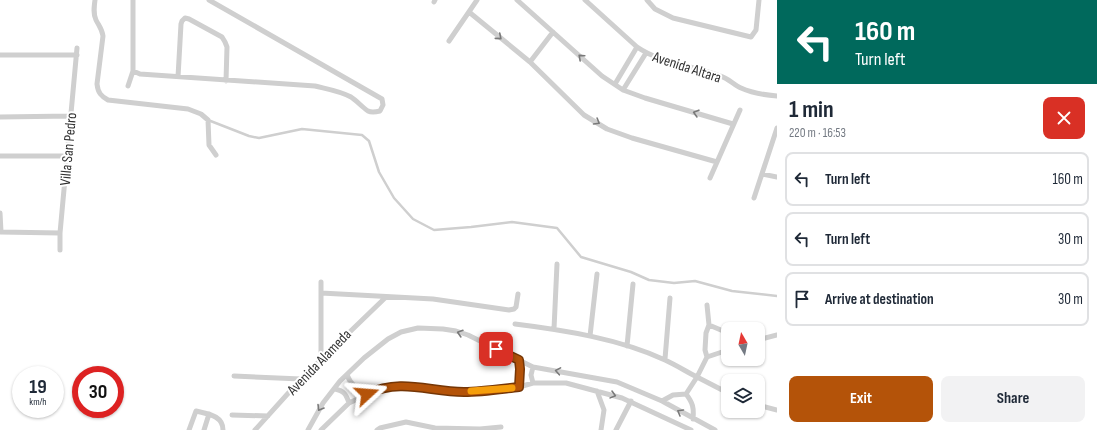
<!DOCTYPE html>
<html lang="en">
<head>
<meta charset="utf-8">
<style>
  body { margin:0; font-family:"Sofia Sans Condensed",sans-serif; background:#f2f2f3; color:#1f2937; height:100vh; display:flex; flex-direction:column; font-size:15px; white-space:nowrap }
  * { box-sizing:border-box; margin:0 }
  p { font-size:13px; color:#747a83 }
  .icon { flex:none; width:22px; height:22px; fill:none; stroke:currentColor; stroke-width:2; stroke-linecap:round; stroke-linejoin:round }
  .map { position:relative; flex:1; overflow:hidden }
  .panel { display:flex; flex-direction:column; background:#fff; width:320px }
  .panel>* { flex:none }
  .hud { background:#00695c; color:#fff; overflow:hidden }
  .needle { width:26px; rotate:351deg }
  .buttons { position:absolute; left:721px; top:322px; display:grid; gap:8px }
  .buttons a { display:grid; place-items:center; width:44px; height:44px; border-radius:8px; background:#fff; box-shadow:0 1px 3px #0004; font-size:20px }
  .speed { position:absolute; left:12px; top:366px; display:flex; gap:8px; font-size:20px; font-weight:700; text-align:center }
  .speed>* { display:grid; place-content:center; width:52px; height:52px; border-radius:50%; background:#fff; box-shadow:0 1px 3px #0004; line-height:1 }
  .speed small { font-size:10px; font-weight:400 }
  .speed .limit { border:6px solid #d22; background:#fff; color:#111 }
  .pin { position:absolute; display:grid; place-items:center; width:34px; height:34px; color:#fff; margin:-17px; border-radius:8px; box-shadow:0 2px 6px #0006 }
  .me { position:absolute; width:44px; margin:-22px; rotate:71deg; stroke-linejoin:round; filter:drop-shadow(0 0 3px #0008) }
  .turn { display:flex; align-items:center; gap:14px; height:84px; padding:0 12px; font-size:18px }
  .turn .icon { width:52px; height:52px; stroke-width:2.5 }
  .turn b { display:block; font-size:28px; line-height:34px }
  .round { display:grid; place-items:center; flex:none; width:42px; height:42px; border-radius:8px; background:#f2f2f3 }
  .headline { display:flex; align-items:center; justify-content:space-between; height:68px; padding:0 12px }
  h1 { font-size:24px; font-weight:700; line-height:30px }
  .cta { display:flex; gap:8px; margin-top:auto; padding:8px 12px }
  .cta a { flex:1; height:46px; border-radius:8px; background:#b45309; color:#fff; font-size:16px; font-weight:700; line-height:46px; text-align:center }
  .cta a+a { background:#f2f2f3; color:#1f2937 }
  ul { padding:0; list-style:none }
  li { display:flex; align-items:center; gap:12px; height:54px; margin:0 8px 6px; padding:0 4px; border:2px solid #e0e1e3; border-radius:8px }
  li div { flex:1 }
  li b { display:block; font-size:15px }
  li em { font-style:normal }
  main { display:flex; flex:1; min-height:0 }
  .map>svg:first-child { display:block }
</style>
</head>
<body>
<main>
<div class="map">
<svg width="777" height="430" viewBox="0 0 777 430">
  <rect width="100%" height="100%" fill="#fff"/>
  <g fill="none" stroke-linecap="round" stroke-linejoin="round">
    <!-- service -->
    <path stroke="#cfcfcf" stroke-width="2.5" d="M208 120 249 136 259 138 302 129 362 135 369 141 379 172 394 198 413 219 434 230 471 227 512 222 557 228 581 257 631 272 649 280 674 283 695 281 732 291 777 296"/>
    <!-- minor -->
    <path stroke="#cfcfcf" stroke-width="5" d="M95 0C94 7 93 14 96 20 99 26 102 29 103 36L97 84C98 93 101 96 108 100L188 109 201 114 208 120 209 145 216 155
      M517 0 602 76 623 90 645 98 733 124
      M585 0 637 47C662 64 692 65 720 76 728 78 734 85 741 88 752 93 765 95 777 96
      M647 0 655 9 673 18 751 37 756 30 759 0
      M434 2 435 0
      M469 12 530 62 584 115 607 129 632 138 717 162
      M449 41 477 0
      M0 55H77
      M530 62 553 32
      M133 71 140 74 315 86C327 89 340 91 351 97 357 101 362 107 368 111 372 113 376 112 380 111L383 105 382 99 209 0
      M178 77 181 24 182 21 185 18 189 19 222 37 225 42 227 47 226 81
      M615 84 637 47
      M128 86 133 71V0
      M623 90 646 53
      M0 117 71 116
      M0 156H68
      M762 174 777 177
      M710 178 740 110
      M754 198 777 128
      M0 213 1 232
      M0 232 60 233
      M60 250V233L77 48
      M321 282V359
      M321 293 433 299 509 310 514 309 516 307 518 294
      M515 324C564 330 620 339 665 360 676 365 687 372 697 377L707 357 705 350 706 333 709 325 707 305
      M709 325 728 333
      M554 329 557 264
      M590 336 597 274
      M758 340 777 335
      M627 346 633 284
      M707 357 728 350
      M665 359 670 298
      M519 360 520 369 519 387
      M533 367 531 375 533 383
      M347 375C351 385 357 389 367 394
      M234 376 301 379
      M335 389C344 391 346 394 349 403
      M597 391 604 410 601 430
      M686 394 697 377 728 393
      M686 394C693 403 694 408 693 419
      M662 401 673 395 686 394
      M758 405 777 410
      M232 415 268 416
      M189 430 196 411C207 414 223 415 223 430
      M204 430 209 414
      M255 430 301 379 386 297
      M308 430 323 403 340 381 364 358 388 339 401 332 418 328 443 329 456 331 468 335 533 367 617 382 662 401 715 430
      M321 430 349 403 379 389 399 386 464 392 519 387 533 383H566L622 398 691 430
      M377 430 380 428 406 422 435 428 480 429 501 427
      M616 430 631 401"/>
  </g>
  <!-- one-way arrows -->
  <defs><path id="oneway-chevron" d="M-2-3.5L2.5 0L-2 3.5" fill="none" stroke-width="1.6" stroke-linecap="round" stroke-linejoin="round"/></defs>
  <g stroke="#797979">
    <use href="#oneway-chevron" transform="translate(499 37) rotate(40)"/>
    <use href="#oneway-chevron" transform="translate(581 57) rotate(-138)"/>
    <use href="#oneway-chevron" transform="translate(696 113) rotate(-164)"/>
    <use href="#oneway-chevron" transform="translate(597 122) rotate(31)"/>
    <use href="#oneway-chevron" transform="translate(460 333) rotate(-163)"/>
    <use href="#oneway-chevron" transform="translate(558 371) rotate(-170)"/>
    <use href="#oneway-chevron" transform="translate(613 395) rotate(15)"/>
    <use href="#oneway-chevron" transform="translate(320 408) rotate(121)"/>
    <use href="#oneway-chevron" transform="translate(680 412) rotate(-150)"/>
  </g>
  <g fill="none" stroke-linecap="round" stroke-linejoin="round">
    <defs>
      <path id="route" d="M367 394C402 378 429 392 464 392 482 392 501 389 519 387L520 369 519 360 496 349"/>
    </defs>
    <!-- route casing -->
    <use href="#route" stroke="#753606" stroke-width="10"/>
    <!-- route -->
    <use href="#route" stroke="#b45309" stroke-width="7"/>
    <!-- slow -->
    <path stroke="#f59e0b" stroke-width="7" d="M471 391 512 388"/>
  </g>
  <g text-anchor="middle" stroke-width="4" stroke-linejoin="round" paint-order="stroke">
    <!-- street labels -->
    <g font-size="15" fill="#323232" stroke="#fff">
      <text transform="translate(687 67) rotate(18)" y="5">Avenida Altara</text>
      <text transform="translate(68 149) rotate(-85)" y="5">Villa San Pedro</text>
      <text transform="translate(319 362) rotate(-46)" y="5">Avenida Alameda</text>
    </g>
  </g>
</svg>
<div class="buttons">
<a><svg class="needle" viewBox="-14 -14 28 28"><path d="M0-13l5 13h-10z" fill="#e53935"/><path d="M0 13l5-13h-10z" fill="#747a83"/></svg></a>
<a><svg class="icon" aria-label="layers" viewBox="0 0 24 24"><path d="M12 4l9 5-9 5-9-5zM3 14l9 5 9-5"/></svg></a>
</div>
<div class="speed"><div>19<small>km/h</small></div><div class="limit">30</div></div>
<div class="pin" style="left:496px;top:349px;background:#d93025"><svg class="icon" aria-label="arrive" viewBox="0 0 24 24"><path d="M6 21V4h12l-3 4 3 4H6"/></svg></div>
<svg class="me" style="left:367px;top:394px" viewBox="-20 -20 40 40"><path d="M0-17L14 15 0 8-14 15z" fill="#b45309" stroke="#fff" stroke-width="4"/></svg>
</div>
<section class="panel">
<div class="hud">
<div class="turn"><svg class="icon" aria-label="left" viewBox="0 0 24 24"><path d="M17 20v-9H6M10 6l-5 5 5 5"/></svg><div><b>160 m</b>Turn left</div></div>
</div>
<div class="headline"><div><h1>1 min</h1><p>220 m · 16:53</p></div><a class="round" style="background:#d93025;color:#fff"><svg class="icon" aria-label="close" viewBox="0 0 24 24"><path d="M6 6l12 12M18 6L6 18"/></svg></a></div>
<ul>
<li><svg class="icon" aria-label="left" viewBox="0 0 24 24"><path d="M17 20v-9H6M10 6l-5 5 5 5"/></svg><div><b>Turn left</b></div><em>160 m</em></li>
<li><svg class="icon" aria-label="left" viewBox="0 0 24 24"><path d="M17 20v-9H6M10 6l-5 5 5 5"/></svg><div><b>Turn left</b></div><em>30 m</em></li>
<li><svg class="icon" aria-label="arrive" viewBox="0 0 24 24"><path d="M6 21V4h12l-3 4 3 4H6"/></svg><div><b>Arrive at destination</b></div><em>30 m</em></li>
</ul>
<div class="cta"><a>Exit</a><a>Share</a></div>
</section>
</main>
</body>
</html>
